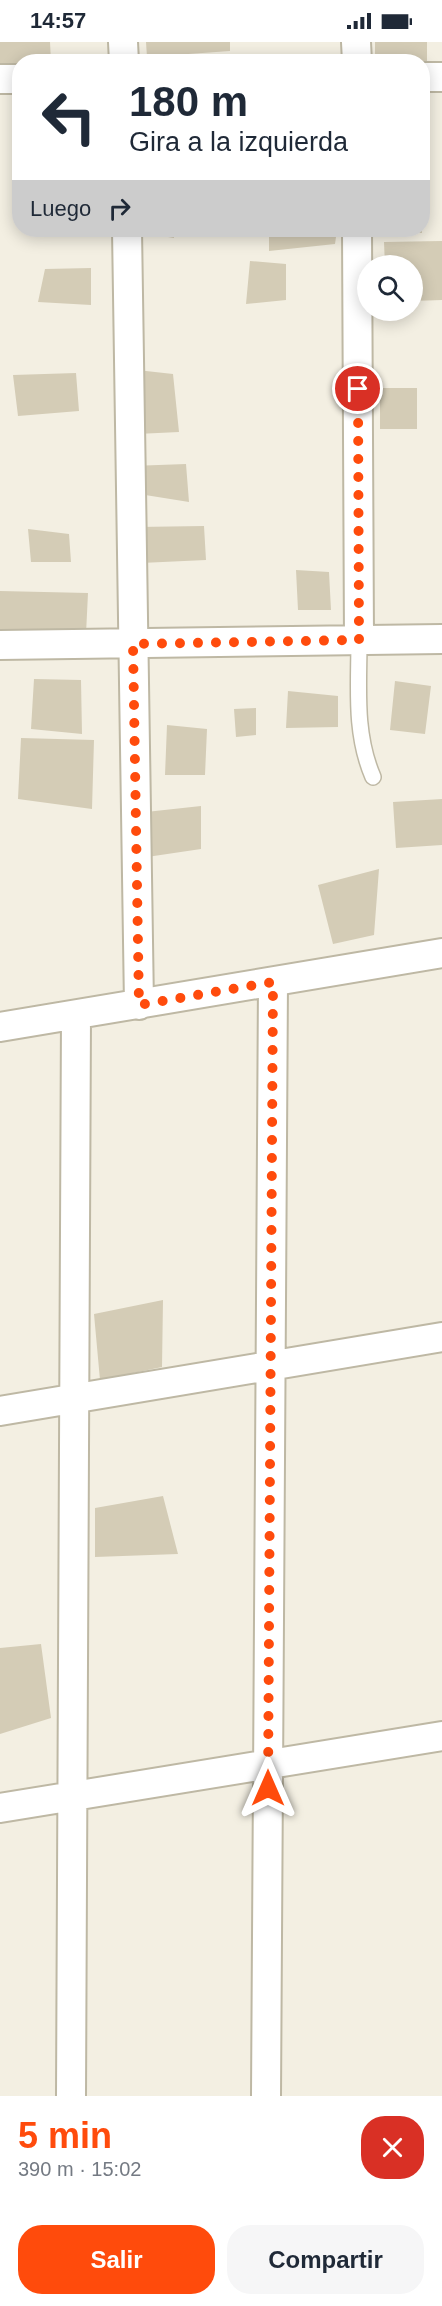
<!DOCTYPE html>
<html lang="es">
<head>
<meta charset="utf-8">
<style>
  body { margin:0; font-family:Helvetica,sans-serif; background:#f6f6f7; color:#1f2937; height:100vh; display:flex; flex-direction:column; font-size:22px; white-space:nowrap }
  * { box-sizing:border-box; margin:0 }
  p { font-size:20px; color:#747a83 }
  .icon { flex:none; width:33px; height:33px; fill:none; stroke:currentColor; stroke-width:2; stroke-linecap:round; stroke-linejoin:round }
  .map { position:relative; height:2054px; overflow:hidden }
  .sheet { display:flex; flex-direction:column; background:#fff; flex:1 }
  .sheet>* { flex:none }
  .guide { position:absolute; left:12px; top:12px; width:418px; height:183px; border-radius:24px; box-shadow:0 3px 15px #0003; background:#fff; color:#1f2937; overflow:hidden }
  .buttons { position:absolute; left:357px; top:213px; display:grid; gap:12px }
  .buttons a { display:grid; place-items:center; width:66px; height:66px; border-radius:50%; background:#fff; box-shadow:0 3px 15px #0003; font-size:30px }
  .pin { position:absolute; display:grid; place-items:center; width:51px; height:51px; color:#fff; margin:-26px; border:3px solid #fff; border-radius:50%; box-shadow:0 2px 6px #0007 }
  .me { position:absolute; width:66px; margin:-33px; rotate:0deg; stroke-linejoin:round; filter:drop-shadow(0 0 4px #0008) }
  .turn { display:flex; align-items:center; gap:21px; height:126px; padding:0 18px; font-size:27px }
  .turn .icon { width:78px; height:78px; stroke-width:2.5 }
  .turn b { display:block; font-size:42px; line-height:51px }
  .then { display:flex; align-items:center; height:57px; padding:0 18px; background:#0003; gap:12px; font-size:22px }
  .round { display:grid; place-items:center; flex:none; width:63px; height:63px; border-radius:24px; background:#f6f6f7 }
  .summary { display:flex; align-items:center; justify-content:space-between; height:102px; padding:0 18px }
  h1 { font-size:36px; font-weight:700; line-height:45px; color:#ff4b0c }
  .cta { display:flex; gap:12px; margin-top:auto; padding:12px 18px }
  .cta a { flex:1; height:69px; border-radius:24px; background:#ff4b0c; color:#fff; font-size:24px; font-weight:700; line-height:69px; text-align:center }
  .cta a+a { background:#f6f6f7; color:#1f2937 }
  .status { display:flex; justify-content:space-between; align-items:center; height:42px; padding:0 30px; background:#fff; direction:ltr }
  .status svg { height:16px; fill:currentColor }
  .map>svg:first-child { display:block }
</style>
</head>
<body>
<div class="status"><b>14:57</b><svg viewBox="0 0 49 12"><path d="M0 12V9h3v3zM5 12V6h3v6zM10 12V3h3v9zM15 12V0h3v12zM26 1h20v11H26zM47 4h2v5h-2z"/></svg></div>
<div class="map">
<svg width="442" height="2054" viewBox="0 0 442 2054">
  <rect width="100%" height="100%" fill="#f3efe2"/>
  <!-- building -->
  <path fill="#d4ccb6" d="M0 0H50L51 20H20V29L0 30Z
    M146 0H230V9L147 15Z
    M375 0H427V28H423V20H375Z
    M132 188H174V196L132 189Z
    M269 188H337L335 202 269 209Z
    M387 188H422V191H387Z
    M442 199V258L412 259V224H385L384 200Z
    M250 219 286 222V258L246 262Z
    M91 226V263L38 260 45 227Z
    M137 328 173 332 179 390 137 392Z
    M76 331 79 369 18 374 13 333Z
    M380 346H417V387H380Z
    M186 422 189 460 139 452 131 424Z
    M204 484 206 518 141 521 137 485Z
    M28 487 69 492 71 520H31Z
    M296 528 329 530 331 568H298Z
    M0 549 88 551 86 592 0 590Z
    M34 637 81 638 82 692 31 687Z
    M395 639 431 644 425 692 390 688Z
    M288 649 338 654V685L286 686Z
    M256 666V693L236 695 234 667Z
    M167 683 207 687 205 733H165Z
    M21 696 94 698 92 767 18 757Z
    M442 757V803L396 806 393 760Z
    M201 764V807L147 815 146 770Z
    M379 827 374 893 333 902 318 843Z
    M163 1258 162 1325 100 1338 94 1272Z
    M163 1454 178 1512 95 1515V1466Z
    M41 1602 51 1676 0 1692V1606Z"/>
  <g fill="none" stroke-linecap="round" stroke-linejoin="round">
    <defs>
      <path id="lane" d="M359 598C359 645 354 691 373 735"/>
      <path id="street" d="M123 0 124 20
        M356 0 357 20
        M423 35H442
        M0 37H20
        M127 188 139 963
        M357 188 359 598
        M0 603 442 597
        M0 985 442 911
        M0 1369 442 1295
        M0 1766 442 1694
        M71 2054 76 974
        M266 2054 273 940"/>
    </defs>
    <!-- lane casing -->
    <use href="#lane" stroke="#beb8a4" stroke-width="18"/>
    <!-- street casing -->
    <use href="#street" stroke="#beb8a4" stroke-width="32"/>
    <!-- lane -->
    <use href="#lane" stroke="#fff" stroke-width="15"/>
    <!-- street -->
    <use href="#street" stroke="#fff" stroke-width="28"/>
  </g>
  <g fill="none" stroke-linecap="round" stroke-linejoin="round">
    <!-- route -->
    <path stroke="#ff4b0c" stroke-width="10" stroke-dasharray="0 18" d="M268 1746 273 940 139 963 133 602 359 598 358 347"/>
  </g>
</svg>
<div class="buttons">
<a><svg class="icon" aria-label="search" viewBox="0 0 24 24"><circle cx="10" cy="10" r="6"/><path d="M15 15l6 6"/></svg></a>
</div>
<div class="pin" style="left:358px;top:347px;background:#d93025"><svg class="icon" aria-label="arrive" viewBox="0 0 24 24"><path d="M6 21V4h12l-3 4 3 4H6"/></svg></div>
<svg class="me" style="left:268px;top:1746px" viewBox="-20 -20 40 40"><path d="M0-17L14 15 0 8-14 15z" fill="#ff4b0c" stroke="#fff" stroke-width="4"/></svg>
<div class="guide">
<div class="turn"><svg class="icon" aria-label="left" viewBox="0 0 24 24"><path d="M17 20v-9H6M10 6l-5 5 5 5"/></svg><div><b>180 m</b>Gira a la izquierda</div></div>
<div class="then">Luego<svg class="icon" aria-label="right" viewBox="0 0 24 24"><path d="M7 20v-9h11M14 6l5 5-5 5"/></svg></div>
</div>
</div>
<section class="sheet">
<div class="summary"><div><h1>5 min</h1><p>390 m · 15:02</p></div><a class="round" style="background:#d93025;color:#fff"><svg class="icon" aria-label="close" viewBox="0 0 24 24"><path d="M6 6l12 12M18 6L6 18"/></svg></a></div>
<div class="cta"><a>Salir</a><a>Compartir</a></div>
</section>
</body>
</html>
